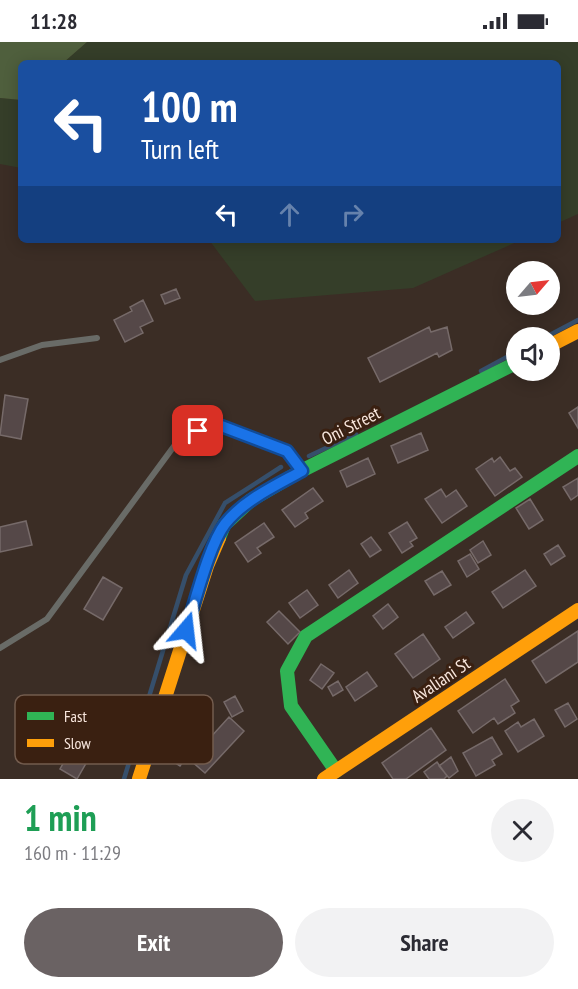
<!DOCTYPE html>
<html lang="en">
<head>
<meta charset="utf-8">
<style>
  body { margin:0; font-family:"PT Sans Narrow",sans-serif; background:#f2f2f3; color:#2b2b33; height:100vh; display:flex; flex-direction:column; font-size:22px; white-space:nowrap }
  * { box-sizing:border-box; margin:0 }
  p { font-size:20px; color:#7c7c81 }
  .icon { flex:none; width:33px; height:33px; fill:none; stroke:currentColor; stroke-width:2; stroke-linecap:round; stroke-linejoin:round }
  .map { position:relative; height:737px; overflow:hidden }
  .panel { display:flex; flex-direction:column; background:#fff; flex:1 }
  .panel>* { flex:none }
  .top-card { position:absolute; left:18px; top:18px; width:543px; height:183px; border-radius:9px; box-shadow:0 3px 15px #0003; background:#1a4fa0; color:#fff; overflow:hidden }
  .needle { width:39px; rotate:62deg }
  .tools { position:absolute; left:506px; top:219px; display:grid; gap:12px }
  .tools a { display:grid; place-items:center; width:54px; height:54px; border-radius:50%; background:#fff; box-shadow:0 3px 15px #0003; font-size:30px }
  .pin { position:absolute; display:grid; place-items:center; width:51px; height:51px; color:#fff; margin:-26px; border-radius:12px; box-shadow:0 3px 9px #0006 }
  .me { position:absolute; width:66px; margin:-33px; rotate:17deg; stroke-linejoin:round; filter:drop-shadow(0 0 4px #0008) }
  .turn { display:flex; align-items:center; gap:21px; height:126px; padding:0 24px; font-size:27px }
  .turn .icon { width:78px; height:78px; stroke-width:2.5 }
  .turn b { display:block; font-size:42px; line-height:51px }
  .lanes { display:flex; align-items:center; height:57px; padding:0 24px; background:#0003; justify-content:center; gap:30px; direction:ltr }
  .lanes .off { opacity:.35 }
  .round { display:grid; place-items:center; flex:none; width:63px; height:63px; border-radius:32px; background:#f2f2f3 }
  .headline { display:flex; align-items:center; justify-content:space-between; height:102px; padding:0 24px }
  h1 { font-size:36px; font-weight:800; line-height:45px; color:#1e9e55 }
  .button { display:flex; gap:12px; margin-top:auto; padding:12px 24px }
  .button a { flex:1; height:69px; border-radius:36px; background:#6a6263; color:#fff; font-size:24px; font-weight:800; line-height:69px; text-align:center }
  .button a+a { background:#f2f2f3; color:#2b2b33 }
  .status { display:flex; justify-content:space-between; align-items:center; height:42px; padding:0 30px; background:#fff; direction:ltr }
  .status svg { height:16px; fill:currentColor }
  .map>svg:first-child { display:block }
</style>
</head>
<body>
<div class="status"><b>11:28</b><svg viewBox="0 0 49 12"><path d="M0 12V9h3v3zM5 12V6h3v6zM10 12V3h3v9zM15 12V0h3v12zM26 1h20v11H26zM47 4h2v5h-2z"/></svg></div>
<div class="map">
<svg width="578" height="737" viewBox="0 0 578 737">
  <rect width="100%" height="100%" fill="#3b2d25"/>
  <!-- green -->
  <path fill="#353e29" d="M87 0H578V172L558 181V21H63Z
    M0 56 21 58V126L0 122Z
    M209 198H521L413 246 255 259Z"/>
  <!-- forest -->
  <path fill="#4f5f3d" d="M0 0H87L63 21H21V58L0 56Z"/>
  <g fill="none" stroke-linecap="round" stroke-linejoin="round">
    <!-- stream -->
    <path stroke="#364f6b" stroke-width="4.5" d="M544 296 578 278
      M481 329 516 310
      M309 414 356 392
      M124 737 186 533 225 461 281 425"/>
  </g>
  <!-- building -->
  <path fill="#554848" stroke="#766a69" stroke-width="1.5" d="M176 247 180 256 165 262 161 253Z
    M143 258 153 279 140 285 143 291 125 300 114 278 132 269 130 265Z
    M429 285 431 290 447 285 452 308 439 315 437 311 380 340 368 316Z
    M5 353 28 357 21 397 0 393Z
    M578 365V386L569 371Z
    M421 391 428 408 398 421 391 404Z
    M500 415 510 429 515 426 522 435 495 454 476 427 492 416 494 420Z
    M368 416 375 432 347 445 340 429Z
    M578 436V453L571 458 563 445Z
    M313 446 323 459 305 471 308 476 295 485 282 468Z
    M441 447 446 455 456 448 467 464 442 481 425 457Z
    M530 457 543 478 529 487 516 466Z
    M26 479 32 503 0 510V485Z
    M407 480 417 496 410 500 413 504 402 511 389 491Z
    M264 481 274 495 257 506 261 511 248 520 235 501Z
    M371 495 381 508 370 515 361 502Z
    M483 499 491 513 478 521 470 508Z
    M558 503 565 514 551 523 544 512Z
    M470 512 479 527 467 535 458 519Z
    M349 528 358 541 338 556 329 543Z
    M525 528 536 544 503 566 492 550Z
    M442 529 451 543 434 553 425 539Z
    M103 535 122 546 103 578 84 567Z
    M307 548 318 563 300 576 289 561Z
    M388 562 398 575 383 587 373 574Z
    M279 569 300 590 288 602 267 580Z
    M466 570 474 581 453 596 445 585Z
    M578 589V620L546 641 532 619Z
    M423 592 440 617 413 636 395 612Z
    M321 622 334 631 322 647 310 638Z
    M367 630 377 644 355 659 346 645Z
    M505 637 519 659 511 664 515 671 498 682 494 676 473 691 458 669Z
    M338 639 343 648 333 654 328 645Z
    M235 654 243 669 232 675 224 660Z
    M568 661 577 677 565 685 555 668Z
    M229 675 244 689 205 731 190 718Z
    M534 677 544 694 518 710 505 689 518 680 521 685Z
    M431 686 446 708 406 737H393L382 721Z
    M78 695 96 704 77 737 60 727Z
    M492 695 502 712 492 718 495 723 476 734 463 711Z
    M175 702 189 711 180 724 166 715Z
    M451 715 458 729 449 736 439 724Z
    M437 720 447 734 444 737H429L424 730Z"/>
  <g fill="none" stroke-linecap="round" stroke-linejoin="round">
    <!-- lane -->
    <path stroke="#696b67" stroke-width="6" d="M0 318 42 303 97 296
      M0 606 47 577 180 396 216 382 287 409 299 426"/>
    <!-- fast -->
    <path stroke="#30b455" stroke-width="14" d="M219 496 224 483 251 458 301 429 516 321
      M336 729 291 664 287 629 306 594 578 414"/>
    <!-- slow -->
    <path stroke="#ff9f0a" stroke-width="14" d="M549 304 578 289
      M139 737 207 524 219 496
      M324 737 578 568"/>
  </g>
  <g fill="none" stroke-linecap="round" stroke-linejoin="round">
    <defs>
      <path id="route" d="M186 588C195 561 209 503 225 482 244 458 275 444 302 429L287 409 216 382 198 389"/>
    </defs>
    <!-- route casing -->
    <use href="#route" stroke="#114b97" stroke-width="15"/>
    <!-- route -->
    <use href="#route" stroke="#1a73e8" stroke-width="10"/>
  </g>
  <g text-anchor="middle" stroke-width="6" stroke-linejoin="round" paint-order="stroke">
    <!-- street labels -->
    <g font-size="18" fill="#f9e7de" stroke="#3a2011">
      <text transform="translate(351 384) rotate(-27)" y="6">Oni Street</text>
      <text transform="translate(441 638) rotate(-34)" y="6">Avaliani St</text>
    </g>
  </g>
  <!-- legend -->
  <rect x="15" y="653" width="198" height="69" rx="9" fill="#3a2011" stroke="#735c4e" stroke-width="1.5"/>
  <rect x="27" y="670" width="27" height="8" fill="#30b455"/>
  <rect x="27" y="697" width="27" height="8" fill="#ff9f0a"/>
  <g font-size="16" fill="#f9e7de">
    <text x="64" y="680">Fast</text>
    <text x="64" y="707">Slow</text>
  </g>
</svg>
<div class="tools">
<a><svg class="needle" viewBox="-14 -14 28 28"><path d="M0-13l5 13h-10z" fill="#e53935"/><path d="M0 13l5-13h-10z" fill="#7c7c81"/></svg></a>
<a><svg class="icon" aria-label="sound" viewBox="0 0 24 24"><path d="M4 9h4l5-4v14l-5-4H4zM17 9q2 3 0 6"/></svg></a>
</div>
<div class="pin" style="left:198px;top:389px;background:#d93025"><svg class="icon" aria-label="arrive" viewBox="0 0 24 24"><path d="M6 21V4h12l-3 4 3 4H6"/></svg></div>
<svg class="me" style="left:186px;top:588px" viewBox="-20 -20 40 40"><path d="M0-17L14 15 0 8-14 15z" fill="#1a73e8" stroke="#fff" stroke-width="4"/></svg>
<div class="top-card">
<div class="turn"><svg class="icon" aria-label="left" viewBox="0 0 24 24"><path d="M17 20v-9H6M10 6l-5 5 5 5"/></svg><div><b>100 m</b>Turn left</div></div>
<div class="lanes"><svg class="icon" aria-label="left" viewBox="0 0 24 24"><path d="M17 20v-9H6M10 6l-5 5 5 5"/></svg><svg class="icon off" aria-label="ahead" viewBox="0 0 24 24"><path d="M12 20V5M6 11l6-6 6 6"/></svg><svg class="icon off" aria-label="right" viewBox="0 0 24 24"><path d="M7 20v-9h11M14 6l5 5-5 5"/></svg></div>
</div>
</div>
<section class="panel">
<div class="headline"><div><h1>1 min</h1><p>160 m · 11:29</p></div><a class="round"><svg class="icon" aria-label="close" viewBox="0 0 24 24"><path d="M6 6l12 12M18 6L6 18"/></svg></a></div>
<div class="button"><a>Exit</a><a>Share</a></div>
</section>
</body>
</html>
